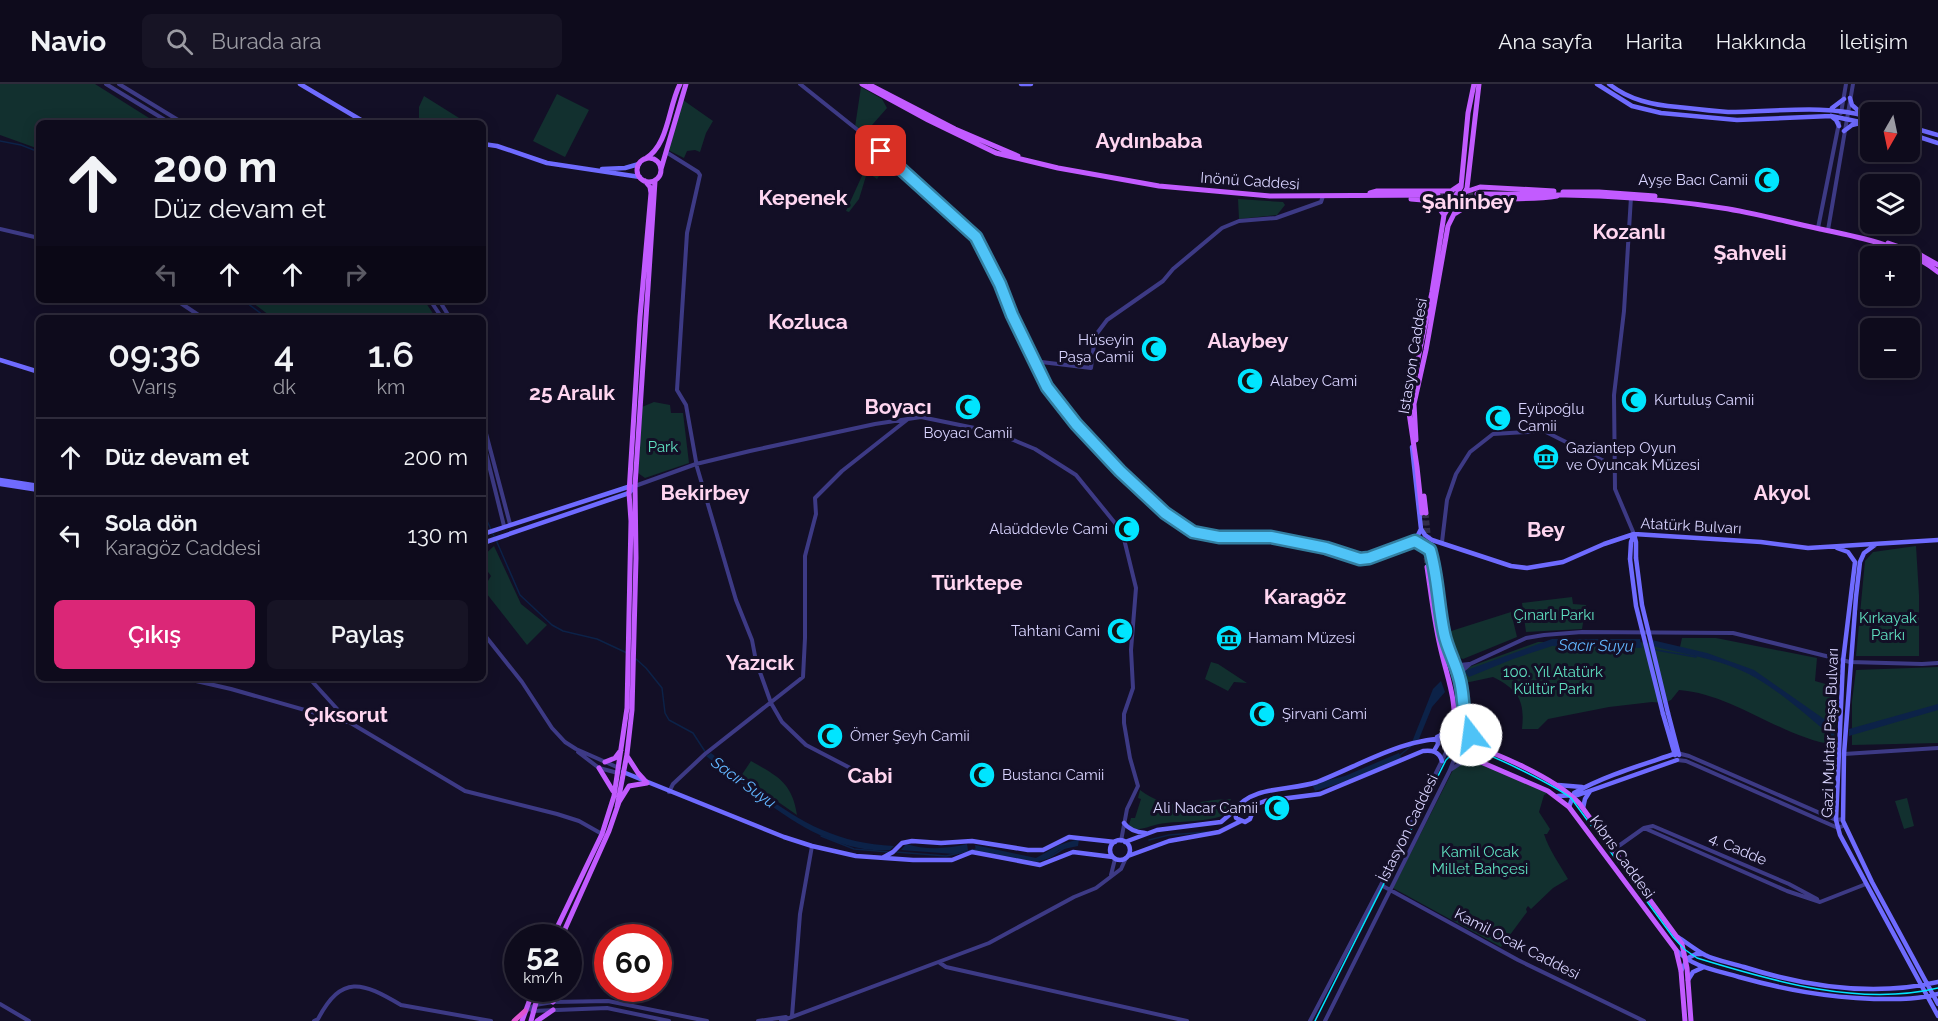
<!DOCTYPE html>
<html lang="tr">
<head>
<meta charset="utf-8">
<style>
  body { margin:0; font-family:Raleway,sans-serif; background:#171425; color:#f1f3f6; height:100vh; display:flex; flex-direction:column; font-size:22px; white-space:nowrap }
  * { box-sizing:border-box; margin:0 }
  p { font-size:20px; color:#9b9ba3 }
  .icon { flex:none; width:33px; height:33px; fill:none; stroke:currentColor; stroke-width:2; stroke-linecap:round; stroke-linejoin:round }
  .map { position:relative; flex:1; overflow:hidden }
  .side { position:absolute; left:36px; top:231px; width:450px; height:366px; display:flex; flex-direction:column; background:#0e0b1c; border-radius:9px; box-shadow:0 3px 15px #0003,0 0 0 2px #2e2b3b }
  .side>* { flex:none }
  .banner { position:absolute; left:36px; top:36px; width:450px; height:183px; border-radius:9px; box-shadow:0 3px 15px #0003,0 0 0 2px #2e2b3b; background:#0e0b1c; color:#f1f3f6; overflow:hidden }
  .needle { width:39px; rotate:189deg }
  .tools { position:absolute; left:1860px; top:18px; display:grid; gap:12px }
  .tools a { display:grid; place-items:center; width:60px; height:60px; border-radius:9px; background:#0e0b1c; box-shadow:0 3px 15px #0003,0 0 0 2px #2e2b3b; font-size:30px }
  .speed { position:absolute; left:504px; top:840px; display:flex; gap:12px; font-size:30px; font-weight:700; text-align:center }
  .speed>* { display:grid; place-content:center; width:78px; height:78px; border-radius:50%; background:#0e0b1c; box-shadow:0 3px 15px #0003,0 0 0 2px #2e2b3b; line-height:1 }
  .speed small { font-size:15px; font-weight:400 }
  .speed .limit { border:9px solid #d22; background:#fff; color:#111 }
  .pin { position:absolute; display:grid; place-items:center; width:51px; height:51px; color:#fff; margin:-26px; border-radius:12px; box-shadow:0 3px 9px #0006 }
  .me { position:absolute; width:66px; margin:-33px; rotate:345deg; stroke-linejoin:round; filter:drop-shadow(0 0 4px #0008) }
  .turn { display:flex; align-items:center; gap:21px; height:126px; padding:0 18px; font-size:27px }
  .turn .icon { width:78px; height:78px; stroke-width:2.5 }
  .turn b { display:block; font-size:42px; line-height:51px }
  .lanes { display:flex; align-items:center; height:57px; padding:0 18px; background:#0003; justify-content:center; gap:30px; direction:ltr }
  .lanes .off { opacity:.35 }
  .eta { display:flex; justify-content:space-evenly; align-items:center; height:102px; text-align:center }
  .eta b { font-size:36px; font-weight:600; line-height:42px }
  .primary-button { display:flex; gap:12px; margin-top:auto; padding:12px 18px }
  .primary-button a { flex:1; height:69px; border-radius:9px; background:#db2777; color:#fff; font-size:24px; font-weight:600; line-height:69px; text-align:center }
  .primary-button a+a { background:#171425; color:#f1f3f6 }
  ul { padding:0; list-style:none }
  li { display:flex; align-items:center; gap:18px; height:78px; padding:0 18px; border-top:2px solid #2e2b3b }
  li div { flex:1 }
  li b { display:block; font-size:22px }
  li em { font-style:normal }
  header { display:flex; align-items:center; gap:36px; box-sizing:border-box; height:84px; padding:0 30px; background:#0e0b1c; border-bottom:2px solid #2e2b3b }
  header strong { font-size:28px }
  nav { display:flex; gap:33px; margin-inline-start:auto; font-size:21px }
  .search { width:420px; height:54px; background:#171425; display:flex; align-items:center; gap:15px; box-sizing:border-box; padding:0 21px; border-radius:9px; color:#9b9ba3; font-size:22px }
  .map>svg:first-child { display:block }
</style>
</head>
<body>
<header>
<strong>Navio</strong>
<div class="search"><svg class="icon" aria-label="search" viewBox="0 0 24 24"><circle cx="10" cy="10" r="6"/><path d="M15 15l6 6"/></svg>Burada ara</div>
<nav><a>Ana sayfa</a><a>Harita</a><a>Hakkında</a><a>İletişim</a></nav>
</header>
<div class="map">
<svg width="1938" height="937" viewBox="0 0 1938 937">
  <rect width="100%" height="100%" fill="#130f26"/>
  <!-- green -->
  <path fill="#12302f" d="M0 0H95L157 39H39V65L0 51Z
    M861 3 882 15 887 24 865 49 855 43Z
    M557 10 589 26 565 73 533 57Z
    M424 12 467 39H419V23Z
    M683 16 713 37 706 49 700 68 695 66 687 67 684 74 668 66Z
    M870 61 887 80 877 95 870 90 866 92 859 115 849 128 846 127 866 83Z
    M1238 115 1283 118 1285 121 1277 131 1239 135Z
    M249 216H424L436 234H273Z
    M654 318 670 321 671 329H683L689 379 645 394 638 389 642 323Z
    M494 462 521 520 547 541 527 561 483 505 491 492 483 481V472Z
    M1916 462 1919 511V572H1856L1865 477 1873 468Z
    M1572 513 1573 520 1586 521 1582 545 1526 548 1522 519Z
    M1511 528 1517 553 1463 575 1455 572 1448 548Z
    M1682 554H1716L1817 574 1815 597 1836 603 1834 661C1781 653 1733 610 1679 606L1671 616 1664 619 1652 618 1609 623 1548 635 1538 645H1522C1525 617 1519 606 1493 593L1465 599 1466 584 1538 558H1639L1680 563Z
    M1211 578 1218 580 1247 599 1234 598 1228 607 1205 595Z
    M1938 583V659L1852 661V617L1856 586Z
    M751 677C777 692 792 698 797 731L741 692Z
    M1466 677H1474L1548 709 1544 711 1539 728 1550 745 1547 750H1544C1549 766 1560 781 1568 795L1553 804 1531 825 1528 822 1526 825 1527 828 1501 863 1393 804 1454 684Z
    M1140 706C1173 731 1196 715 1231 715L1222 732C1204 738 1185 737 1166 739 1152 740 1142 748 1128 744L1131 734H1135L1141 715 1138 714Z
    M1907 714 1914 742 1904 745 1895 717Z"/>
  <!-- water -->
  <path fill="#0c2248" d="M1552 555H1640L1642 564 1552 562 1513 575 1469 593 1464 587Z
    M1652 556 1707 569 1754 586 1834 642V654C1803 629 1768 595 1730 582 1706 573 1678 569 1653 562Z
    M1441 597 1445 608 1432 623 1419 655 1412 658 1433 605Z
    M1938 620V626L1849 652V645Z
    M711 669C770 716 815 759 894 762L890 766C820 771 759 711 706 672Z
    M1399 669 1402 675 1347 697 1315 707 1312 700 1345 692Z
    M1079 755 1078 762 1059 766 1048 774 1037 778 976 767 975 761 1036 774 1059 761Z
    M906 760C925 766 948 765 967 760L968 766 954 770 901 766Z"/>
  <g fill="none" stroke-linecap="round" stroke-linejoin="round">
    <!-- stream -->
    <path stroke="#0c2248" stroke-width="1.5" d="M0 57 21 61 39 68
      M243 216 267 234
      M483 428 494 452
      M496 456 520 511 552 541 563 547 597 555 627 569
      M1656 566 1696 573
      M636 575 646 584 662 604 665 629 669 636 693 649 706 669
      M1399 672 1411 662
      M821 752 854 765 889 768
      M1149 756 1169 751 1207 748
      M896 768 946 772 977 765
      M1041 776 1050 773 1066 763"/>
    <!-- primary-tunnel -->
    <path stroke="#312d47" stroke-width="5" stroke-dasharray="5 2.5" stroke-linecap="butt" d="M1438 111 1477 110
      M1422 429 1427 483
      M1426 429 1430 469"/>
    <!-- tertiary -->
    <path stroke="#3d3a85" stroke-width="4" d="M106 0 170 39
      M119 0 183 39
      M800 0 869 55 920 104 976 153 1000 199 1012 231 1047 303 1076 340 1120 387 1165 429 1193 448 1219 453H1271L1326 464 1360 475 1369 474 1415 457
      M1841 29 1846 0
      M666 68 698 88 700 91 687 149 677 306 686 321 697 383 736 516 752 556 756 577 771 619 782 638 806 661 856 687 881 695
      M1631 113 1624 227 1614 311 1615 405 1634 450
      M1818 144 1839 39
      M0 145 39 154
      M1828 146 1853 0
      M176 216 203 234
      M430 216 442 234
      M439 216 450 234
      M1033 277 1091 284 1095 252 1107 236 1163 197 1173 185 1222 144 1239 137 1276 134 1321 118 1323 112
      M483 338 510 440
      M483 357 504 442
      M635 402 696 380 750 367 875 340 921 333 994 348 1035 365 1076 391 1115 439 1124 455 1136 504 1131 566 1133 604 1124 630V639L1130 674 1138 702 1127 725 1121 757
      M1442 458 1447 416 1456 390 1470 368 1493 350 1544 347 1616 383
      M483 549 522 598 552 644 565 658 576 665 619 684
      M1453 578 1460 581 1469 580
      M1460 592 1461 588 1470 580 1526 554 1544 551 1582 548 1733 549 1850 578 1922 580 1938 579
      M183 594 231 605 347 638
      M309 594 349 638 465 707 557 730 579 737 602 750
      M578 668 599 684 618 689
      M1677 669 1689 672 1836 736 1843 735
      M1844 670 1938 664
      M1677 676 1686 677 1838 744 1845 741
      M1450 686 1462 678 1473 675
      M669 708 673 700 705 670 803 593 805 554V472L816 430 815 414 842 387 908 335
      M1644 744 1653 742 1789 800 1817 815
      M1613 766 1644 744 1787 807 1820 818 1866 800
      M1111 791 1115 775
      M1381 801 1518 876 1644 937
      M940 879 946 883 1187 937
      M0 920 29 937
      M526 927 535 921 553 918 608 917 707 937
      M532 927 607 924 669 937
      M792 932 800 830 812 762
      M314 937 318 935C342 890 362 898 401 921L491 937
      M758 937 786 933
      M781 937 989 859 1074 813 1096 804 1121 785 1126 774
      M1310 937 1381 801 1453 654
      M1325 937 1450 686 1460 660"/>
    <!-- secondary -->
    <path stroke="#6f6bff" stroke-width="4.5" d="M300 0 366 39
      M1021 0H1031
      M1597 0 1632 22 1661 29 1737 36 1831 32 1870 40
      M1609 0C1629 16 1653 21 1678 23 1695 25 1711 27 1728 28 1776 28 1824 20 1870 33
      M1850 14 1852 21 1861 29
      M1832 24 1844 15
      M1831 32 1836 36 1839 42
      M1910 43 1938 51
      M1844 47 1852 41 1860 39
      M1910 50 1938 59
      M483 60 497 62 547 79 640 93
      M602 85 625 84 639 80
      M0 276 39 288
      M1412 363 1421 445 1415 457 1430 466 1442 538
      M0 396 39 402
      M0 400 39 406
      M1421 445 1425 451 1432 456 1511 482 1527 484 1563 478 1604 460 1634 450 1761 458 1808 464 1938 456
      M483 450 631 402
      M1634 450 1636 458V474
      M483 459 629 409 635 402
      M1875 461 1864 469 1860 478 1856 513 1844 670 1843 737 1872 798 1938 920
      M1837 464 1848 468 1855 478 1843 577 1836 736 1840 751 1938 932
      M1630 475 1631 458 1634 450
      M1668 629 1679 671
      M1663 630 1675 671
      M1434 667 1438 660 1437 653 1445 649 1454 637
      M623 688 784 753 812 762 856 772 913 776H952L972 768 1040 781 1073 768 1113 773
      M1558 701 1582 703
      M1558 712 1578 711 1677 676
      M1241 720 1250 722 1253 727 1250 735 1245 738 1236 734 1235 726C1252 701 1291 707 1317 698 1361 681 1404 653 1453 654
      M1569 723 1574 709C1606 691 1642 681 1677 669
      M1583 724 1585 715 1590 707
      M1253 727 1257 720 1265 717 1320 710 1423 667C1432 666 1439 667 1442 677
      M1124 739C1129 746 1136 748 1145 749
      M1110 766a10 10 0 1 1 20 0a10 10 0 1 1-20 0Z
      M1125 758 1157 746 1221 738 1235 726
      M1128 772 1169 757 1219 748 1241 737
      M884 773 893 768 902 759 912 757 941 759 972 757 1028 766H1043L1069 753 1115 758
      M1678 853C1687 859 1696 866 1705 871 1717 877 1732 879 1744 883 1807 903 1873 913 1938 898
      M1676 866C1694 884 1716 886 1739 893 1786 906 1825 913 1874 915 1896 915 1917 916 1938 910
      M1681 887 1688 874 1696 870H1703
      M1688 896 1693 888 1704 883"/>
    <!-- primary -->
    <path stroke="#c25bff" stroke-width="5" d="M862 0 928 36 996 69 1058 84 1159 102 1270 112 1438 111
      M870 1 955 45 1018 72
      M637 86a12 12 0 1 1 24 0a12 12 0 1 1-24 0Z
      M645 75C669 61 668 23 680 0
      M661 85 686 0
      M1465 108 1480 103 1554 107
      M1563 108H1599L1655 112
      M1370 109 1377 107H1451L1460 101
      M1477 110C1559 110 1641 111 1722 124 1755 129 1787 138 1820 145 1859 153 1906 162 1938 188
      M1411 115 1434 117 1444 131
      M1434 117 1454 114
      M1456 129C1487 107 1521 119 1557 112
      M1888 159 1917 169 1938 181
      M1416 356 1414 320 1426 266 1448 142 1467 104 1479 0
      M1424 412 1426 429
      M1422 429 1417 383 1408 322 1432 208 1444 131 1461 103 1468 29 1474 0
      M1432 482 1439 531 1450 572 1460 593 1465 636 1461 657
      M1427 483C1431 509 1434 536 1440 562 1448 598 1458 616 1453 654L1474 675 1548 707 1569 723 1676 866 1681 887 1685 937
      M1466 639 1471 651 1479 661
      M1454 654C1490 667 1553 692 1579 719L1682 860 1687 884 1691 937
      M627 672 638 689 647 699
      M605 678 615 674 621 666
      M599 684 613 707
      M617 723 627 670 632 626 636 474 635 402 655 97
      M552 854 602 750 614 712 627 624 631 437 629 409 640 233 651 109 650 103 645 97
      M561 854 609 747 619 718 629 702 647 699
      M543 904 547 913 553 918
      M522 937 534 904
      M531 937 540 904
      M537 937 553 926"/>
    <!-- trunk -->
    <path stroke="#e055d1" stroke-width="5" d="M514 937 525 927"/>
    <!-- tram -->
    <path stroke="#00e5ff" stroke-width="1.5" d="M1315 937 1446 676C1451 671 1457 665 1465 665 1483 664 1556 703 1571 714L1673 853 1684 865 1697 874C1772 897 1860 923 1938 904"/>
    <!-- secondary-bridge -->
    <path stroke="#6f6bff" stroke-width="4.5" d="M1636 474 1642 521 1668 629
      M1630 475 1636 522 1663 630"/>
  </g>
  <g fill="none" stroke-linecap="round" stroke-linejoin="round">
    <defs>
      <path id="route" d="M881 67 976 153 1000 200 1012 231 1047 303 1076 340 1120 387 1165 429 1193 448 1219 453H1271L1326 464 1360 475 1369 474 1415 457 1430 466C1438 493 1438 521 1444 549 1447 564 1455 578 1459 593 1465 612 1461 633 1471 651"/>
    </defs>
    <!-- route casing -->
    <use href="#route" stroke="#337fa1" stroke-width="15"/>
    <!-- route -->
    <use href="#route" stroke="#4fc3f7" stroke-width="10"/>
  </g>
  <!-- icons -->
  <defs>
    <symbol id="mosque-disc" viewBox="-11 -11 22 22"><circle r="9.5" fill="#00e5ff" stroke="#130f26"/><path d="M3.5-4.9A6 6 0 1 0 3.5 4.9A5 5 0 1 1 3.5-4.9Z" fill="#111"/></symbol>
    <symbol id="museum-disc" viewBox="-11 -11 22 22"><circle r="9.5" fill="#00e5ff" stroke="#130f26"/><path d="M0-6L6-3V-2H-6V-3ZM-5-1h2V3h-2ZM-1-1h2V3h-2ZM3-1h2V3H3ZM-6 4H6V6H-6Z" fill="#111"/></symbol>
  </defs>
  <g fill-rule="evenodd">
    <use href="#mosque-disc" x="1752" y="81" width="30" height="30"/>
    <use href="#mosque-disc" x="1139" y="250" width="30" height="30"/>
    <use href="#mosque-disc" x="1235" y="282" width="30" height="30"/>
    <use href="#mosque-disc" x="1619" y="301" width="30" height="30"/>
    <use href="#mosque-disc" x="953" y="308" width="30" height="30"/>
    <use href="#mosque-disc" x="1483" y="319" width="30" height="30"/>
    <use href="#museum-disc" x="1531" y="358" width="30" height="30"/>
    <use href="#mosque-disc" x="1112" y="430" width="30" height="30"/>
    <use href="#mosque-disc" x="1105" y="532" width="30" height="30"/>
    <use href="#museum-disc" x="1214" y="539" width="30" height="30"/>
    <use href="#mosque-disc" x="1247" y="615" width="30" height="30"/>
    <use href="#mosque-disc" x="815" y="637" width="30" height="30"/>
    <use href="#mosque-disc" x="967" y="676" width="30" height="30"/>
    <use href="#mosque-disc" x="1262" y="709" width="30" height="30"/>
  </g>
  <g text-anchor="middle" stroke-width="6" stroke-linejoin="round" paint-order="stroke">
    <!-- poi labels -->
    <g font-size="15" fill="#d9d4ff" stroke="#130f26" text-anchor="start">
      <text x="1748" y="101" text-anchor="end">Ayşe Bacı Camii</text>
      <text x="1134" y="261" text-anchor="end">Hüseyin<tspan x="1134" dy="17">Paşa Camii</tspan></text>
      <text x="1270" y="302">Alabey Cami</text>
      <text x="1654" y="321">Kurtuluş Camii</text>
      <text x="1518" y="330">Eyüpoğlu<tspan x="1518" dy="17">Camii</tspan></text>
      <text x="968" y="354" text-anchor="middle">Boyacı Camii</text>
      <text x="1566" y="369">Gaziantep Oyun<tspan x="1566" dy="17">ve Oyuncak Müzesi</tspan></text>
      <text x="1108" y="450" text-anchor="end">Alaüddevle Cami</text>
      <text x="1100" y="552" text-anchor="end">Tahtani Cami</text>
      <text x="1248" y="559">Hamam Müzesi</text>
      <text x="1282" y="635">Şirvani Cami</text>
      <text x="850" y="657">Ömer Şeyh Camii</text>
      <text x="1002" y="696">Bustancı Camii</text>
      <text x="1258" y="729" text-anchor="end">Ali Nacar Camii</text>
    </g>
    <!-- street labels -->
    <g font-size="15" fill="#d9d4ff" stroke="#130f26">
      <text transform="translate(1250 97) rotate(4)" y="5">Inönü Caddesi</text>
      <text transform="translate(1413 272) rotate(-81)" y="5">Istasyon Caddesi</text>
      <text transform="translate(1691 442) rotate(3)" y="5">Atatürk Bulvarı</text>
      <text transform="translate(1830 649) rotate(-88)" y="5">Gazi Muhtar Paşa Bulvarı</text>
      <text transform="translate(1408 744) rotate(-64)" y="5">İstasyon Caddesi</text>
      <text transform="translate(1738 765) rotate(23)" y="5">4. Cadde</text>
      <text transform="translate(1622 773) rotate(54)" y="5">Kıbrıs Caddesi</text>
      <text transform="translate(1517 860) rotate(27)" y="5">Kamil Ocak Caddesi</text>
    </g>
    <!-- park labels -->
    <g font-size="15" fill="#5fe0c0" stroke="#130f26">
      <text x="663" y="368">Park</text>
      <text x="1554" y="536">Çınarlı Parkı</text>
      <text x="1888" y="539">Kırkayak<tspan x="1888" dy="17">Parkı</tspan></text>
      <text x="1553" y="593">100. Yıl Atatürk<tspan x="1553" dy="17">Kültür Parkı</tspan></text>
      <text x="1480" y="773">Kamil Ocak<tspan x="1480" dy="17">Millet Bahçesi</tspan></text>
    </g>
    <!-- water labels -->
    <g font-size="16" font-style="italic" fill="#62b6ff" stroke="#130f26">
      <text transform="translate(1596 561) rotate(1)" y="6">Sacır Suyu</text>
      <text transform="translate(744 698) rotate(36)" y="6">Sacır Suyu</text>
    </g>
    <!-- district labels -->
    <g font-size="21" font-weight="bold" fill="#ffd6f0" stroke="#130f26">
      <text x="1149" y="64">Aydınbaba</text>
      <text x="803" y="121">Kepenek</text>
      <text x="1468" y="125">Şahinbey</text>
      <text x="1629" y="155">Kozanlı</text>
      <text x="1750" y="176">Şahveli</text>
      <text x="808" y="245">Kozluca</text>
      <text x="1248" y="264">Alaybey</text>
      <text x="572" y="316">25 Aralık</text>
      <text x="898" y="330">Boyacı</text>
      <text x="705" y="416">Bekirbey</text>
      <text x="1782" y="416">Akyol</text>
      <text x="1546" y="453">Bey</text>
      <text x="977" y="506">Türktepe</text>
      <text x="1305" y="520">Karagöz</text>
      <text x="760" y="586">Yazıcık</text>
      <text x="346" y="638">Çıksorut</text>
      <text x="870" y="699">Cabi</text>
    </g>
  </g>
</svg>
<div class="tools">
<a><svg class="needle" viewBox="-14 -14 28 28"><path d="M0-13l5 13h-10z" fill="#e53935"/><path d="M0 13l5-13h-10z" fill="#9b9ba3"/></svg></a>
<a><svg class="icon" aria-label="layers" viewBox="0 0 24 24"><path d="M12 4l9 5-9 5-9-5zM3 14l9 5 9-5"/></svg></a>
<a>+</a>
<a>−</a>
</div>
<div class="speed"><div>52<small>km/h</small></div><div class="limit">60</div></div>
<div class="pin" style="left:881px;top:67px;background:#d93025"><svg class="icon" aria-label="arrive" viewBox="0 0 24 24"><path d="M6 21V4h12l-3 4 3 4H6"/></svg></div>
<svg class="me" style="left:1471px;top:651px" viewBox="-20 -20 40 40"><circle r="19" fill="#fff"/><path d="M0-13L10 11 0 6-10 11z" fill="#4fc3f7"/></svg>
<div class="banner">
<div class="turn"><svg class="icon" aria-label="ahead" viewBox="0 0 24 24"><path d="M12 20V5M6 11l6-6 6 6"/></svg><div><b>200 m</b>Düz devam et</div></div>
<div class="lanes"><svg class="icon off" aria-label="left" viewBox="0 0 24 24"><path d="M17 20v-9H6M10 6l-5 5 5 5"/></svg><svg class="icon" aria-label="ahead" viewBox="0 0 24 24"><path d="M12 20V5M6 11l6-6 6 6"/></svg><svg class="icon" aria-label="ahead" viewBox="0 0 24 24"><path d="M12 20V5M6 11l6-6 6 6"/></svg><svg class="icon off" aria-label="right" viewBox="0 0 24 24"><path d="M7 20v-9h11M14 6l5 5-5 5"/></svg></div>
</div>
<section class="side">
<div class="eta">
<div><b>09:36</b><p>Varış</p></div>
<div><b>4</b><p>dk</p></div>
<div><b>1.6</b><p>km</p></div>
</div>
<ul>
<li><svg class="icon" aria-label="ahead" viewBox="0 0 24 24"><path d="M12 20V5M6 11l6-6 6 6"/></svg><div><b>Düz devam et</b></div><em>200 m</em></li>
<li><svg class="icon" aria-label="left" viewBox="0 0 24 24"><path d="M17 20v-9H6M10 6l-5 5 5 5"/></svg><div><b>Sola dön</b><p>Karagöz Caddesi</p></div><em>130 m</em></li>
</ul>
<div class="primary-button"><a>Çıkış</a><a>Paylaş</a></div>
</section>
</div>
</body>
</html>
